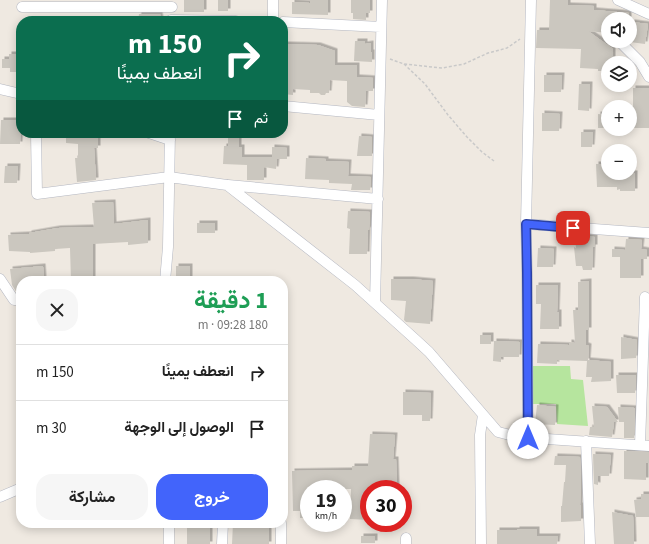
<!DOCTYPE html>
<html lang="ar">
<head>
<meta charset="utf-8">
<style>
  body { margin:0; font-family:"Source Sans 3",Vazirmatn,sans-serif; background:#f6f6f6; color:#222; direction:rtl; height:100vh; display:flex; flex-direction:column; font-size:15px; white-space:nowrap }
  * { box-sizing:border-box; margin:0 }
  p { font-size:13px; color:#767676 }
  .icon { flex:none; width:22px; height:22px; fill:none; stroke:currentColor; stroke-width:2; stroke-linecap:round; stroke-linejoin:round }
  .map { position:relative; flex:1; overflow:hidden; direction:ltr }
  .side { position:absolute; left:16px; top:276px; width:272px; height:252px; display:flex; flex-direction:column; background:#fff; border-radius:16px; box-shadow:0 2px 10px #0003; direction:rtl }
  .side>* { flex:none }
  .banner { position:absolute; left:16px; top:16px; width:272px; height:122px; border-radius:16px; box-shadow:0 2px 10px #0003; direction:rtl; background:#0b6e4f; color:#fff; overflow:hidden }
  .buttons { position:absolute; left:601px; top:12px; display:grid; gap:8px }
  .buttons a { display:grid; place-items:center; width:36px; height:36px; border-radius:50%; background:#fff; box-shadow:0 2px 10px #0003; font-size:20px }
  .speed { position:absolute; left:300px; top:480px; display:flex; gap:8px; font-size:20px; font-weight:700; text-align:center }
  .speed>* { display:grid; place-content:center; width:52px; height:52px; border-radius:50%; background:#fff; box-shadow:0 2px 10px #0003; line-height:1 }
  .speed small { font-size:10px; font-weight:400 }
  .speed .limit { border:6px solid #d22; background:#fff; color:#111 }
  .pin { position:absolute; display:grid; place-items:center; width:34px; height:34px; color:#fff; margin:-17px; border-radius:8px; box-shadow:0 2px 6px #0006 }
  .me { position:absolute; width:44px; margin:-22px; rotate:0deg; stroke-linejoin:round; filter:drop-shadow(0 0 3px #0008) }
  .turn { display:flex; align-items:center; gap:14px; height:84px; padding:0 20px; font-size:18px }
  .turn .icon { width:52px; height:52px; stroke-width:2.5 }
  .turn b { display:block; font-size:28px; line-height:34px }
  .then { display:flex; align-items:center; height:38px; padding:0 20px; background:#0003; gap:8px; font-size:15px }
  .round { display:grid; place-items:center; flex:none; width:42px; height:42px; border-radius:16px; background:#f6f6f6 }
  .head { display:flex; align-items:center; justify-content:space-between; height:68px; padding:0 20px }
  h1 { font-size:24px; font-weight:700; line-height:30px; color:#1e9e55 }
  .cta { display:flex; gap:8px; margin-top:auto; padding:8px 20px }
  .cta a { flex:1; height:46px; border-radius:16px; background:#4264fb; color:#fff; font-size:16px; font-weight:700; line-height:46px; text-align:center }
  .cta a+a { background:#f6f6f6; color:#222 }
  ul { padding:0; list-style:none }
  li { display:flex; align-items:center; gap:12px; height:56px; padding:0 20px; border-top:1px solid #e0e0e0 }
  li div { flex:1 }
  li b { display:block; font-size:15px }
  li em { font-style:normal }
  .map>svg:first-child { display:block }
</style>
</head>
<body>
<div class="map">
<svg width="649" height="544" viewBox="0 0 649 544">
  <defs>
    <filter id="shadow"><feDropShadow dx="2.5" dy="-2.5" stdDeviation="0" flood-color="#0004"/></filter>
  </defs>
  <rect width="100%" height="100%" fill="#efe9e1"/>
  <!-- green -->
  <path fill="#b6e59e" d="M533 366H570L571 379 583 380 588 426 557 424 556 404H531L530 385Z"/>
  <!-- building -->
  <path fill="#cbc7bf" filter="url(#shadow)" d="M184 0H204V12H184Z
    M218 0H228V11H218Z
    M310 0H328V15L292 14V2L310 3Z
    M351 0H370V13H366V20L353 19V13H351Z
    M550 0H568V5L594 6V10L629 13V19H608V33L588 31 613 49V59H609V63H608V71H598V69L580 68 581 49 536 48 537 30H549Z
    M139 14H160L161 21H138Z
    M632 22 648 24 645 44 630 42Z
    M355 41H365V44L371 43V52H372V62L354 61Z
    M283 44 318 45 335 51V65H357V77L373 78V91H366L365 107 352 106 347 102V81L330 80 329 93H326L325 95H321L319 93H310V90L293 89V95L283 94Z
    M9 54H21V72H10V68H2V59H9Z
    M544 75H562L561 92H544Z
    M579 84H590L589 111 578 110Z
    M633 88H649V128H630V109H633Z
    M542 113 560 114 559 131H542Z
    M598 114 608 115V128H598Z
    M1 120H21L20 144H0Z
    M581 132H593L592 147H581Z
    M66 133H98V148H94L96 180 77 182 75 158H78V144L66 143Z
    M228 133H239V147H242V157H272V147L287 148V159H277L276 169 264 167V180H247V165L223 164 224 146H228Z
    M359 136 372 137V156H357Z
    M306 158 326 159V161L349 162 348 176 371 177 370 190H351L352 184 329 183V180L305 179Z
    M596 164H608V173H635V191H620V189L617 190V187H597Z
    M5 166H18L17 183H4Z
    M113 202 114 224 148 220V243L128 245V242L93 244V281H71L70 248 55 249V251L30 253V252L9 251 8 235 29 234V233L58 228 94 227 92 203Z
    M348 211 370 212 369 230 368 229 367 254H349L350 229 347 228Z
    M197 223H215V233H197Z
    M575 236 595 237V247H593L592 270H583L582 266H576L574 247 576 248Z
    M626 239 642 240 641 249 647 250V259H641V278H620V257H612V249L625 250Z
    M538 248 554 249 553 267H537Z
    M43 266 44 281H21V292L17 293 12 285 10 269Z
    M176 266H190V281H176Z
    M391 279H411L433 281 430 324 406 322 404 320 406 301 391 300Z
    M589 281V330H586V345L589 346 588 360 611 362V381L591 382 592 377H586L587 361 557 360V364L537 363 538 344 569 345V342L575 343 573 310H578V282Z
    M536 285H558L557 312H559V329H540L541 304H536Z
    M480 335H491V344H480Z
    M621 337 637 340 636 358 621 359Z
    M494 341 520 342 519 357H501V362L493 361Z
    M616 375H636L635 393H617Z
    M403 392 431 393 430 421H422V415H403Z
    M537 405 556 407 555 425 535 424Z
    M592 406 607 407 618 422H614L612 437 589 435 590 427H594Z
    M618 407 635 408 634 438H624V422H619Z
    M370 434 395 435 393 459H396L397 489H369V520L350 519 351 489H309V517H308V518H300V511H293L292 471 352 470V466H368Z
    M624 451 649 452V463H646V480L624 479Z
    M593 454 611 455 609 476H598V485L594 484Z
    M555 456 580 457 581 484 580 505H581V521L561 522V506H562L564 482H565L566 465H554Z
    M641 494H649V517H636L634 500 641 499Z
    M612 512 633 516 634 544H614Z
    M187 523H210V544H187Z
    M233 523H269V544H232Z
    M517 529H537V536H558L557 544H497V530H517Z
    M361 536H375V543H361Z"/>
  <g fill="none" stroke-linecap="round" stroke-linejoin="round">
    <defs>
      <path id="street" d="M618 0 649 14
        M22 7H172
        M171 20 236 21
        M273 21V0
        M283 22 381 27
        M619 41 640 62 649 77
        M0 89 21 94
        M283 106 379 115
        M36 133 37 194 169 177 227 185 355 285 416 340 429 352 498 432 518 437 649 446
        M149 133 170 140
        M228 185 378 199
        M526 224 649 233
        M0 279 14 300H21
        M165 281 168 247 170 133
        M375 303 382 0
        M528 438 527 272 526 224 531 0
        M586 441 590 544
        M640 445 645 297
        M0 497 21 488
        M169 523V544
        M406 538V544
        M222 544 223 523
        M281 544V523
        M481 544 480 435 483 415"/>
    </defs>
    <!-- street casing -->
    <use href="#street" stroke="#b4b7c1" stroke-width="11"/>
    <!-- path -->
    <path stroke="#c9c9c9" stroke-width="1.5" stroke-dasharray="3 2" stroke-linecap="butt" d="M390 59 404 64 442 68 464 64 488 53 507 48 520 39
      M404 64 425 84 448 115 467 137 482 152 494 161"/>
    <!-- street -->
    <use href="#street" stroke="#fff" stroke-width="10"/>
  </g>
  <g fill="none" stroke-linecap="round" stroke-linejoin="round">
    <defs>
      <path id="route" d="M528 438 527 272 526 224 573 228"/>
    </defs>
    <!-- route casing -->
    <use href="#route" stroke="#2b41a3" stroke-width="10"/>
    <!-- route -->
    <use href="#route" stroke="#4264fb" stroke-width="7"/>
  </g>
</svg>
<div class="buttons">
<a><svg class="icon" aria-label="sound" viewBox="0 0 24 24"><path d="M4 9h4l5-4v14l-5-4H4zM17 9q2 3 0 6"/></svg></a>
<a><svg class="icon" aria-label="layers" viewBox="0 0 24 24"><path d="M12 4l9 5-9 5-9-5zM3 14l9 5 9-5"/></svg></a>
<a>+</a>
<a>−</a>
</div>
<div class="speed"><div>19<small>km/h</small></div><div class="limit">30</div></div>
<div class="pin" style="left:573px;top:228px;background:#d93025"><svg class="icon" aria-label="arrive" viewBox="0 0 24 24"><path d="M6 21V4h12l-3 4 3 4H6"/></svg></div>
<svg class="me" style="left:528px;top:438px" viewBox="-20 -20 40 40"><circle r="19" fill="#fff"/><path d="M0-13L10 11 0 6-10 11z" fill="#4264fb"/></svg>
<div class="banner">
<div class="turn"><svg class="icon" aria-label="right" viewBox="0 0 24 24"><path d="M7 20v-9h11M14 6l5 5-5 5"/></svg><div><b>150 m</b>انعطف يمينًا</div></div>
<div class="then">ثم<svg class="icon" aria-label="arrive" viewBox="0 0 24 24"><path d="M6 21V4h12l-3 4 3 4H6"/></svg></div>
</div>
<section class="side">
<div class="head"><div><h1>1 دقيقة</h1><p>180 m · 09:28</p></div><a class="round"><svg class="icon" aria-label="close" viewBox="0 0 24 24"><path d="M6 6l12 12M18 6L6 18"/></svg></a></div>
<ul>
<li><svg class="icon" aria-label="right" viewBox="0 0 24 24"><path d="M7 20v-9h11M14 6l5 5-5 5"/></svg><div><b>انعطف يمينًا</b></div><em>150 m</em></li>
<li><svg class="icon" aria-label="arrive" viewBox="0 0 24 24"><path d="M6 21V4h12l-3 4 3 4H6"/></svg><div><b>الوصول إلى الوجهة</b></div><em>30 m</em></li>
</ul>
<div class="cta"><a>خروج</a><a>مشاركة</a></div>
</section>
</div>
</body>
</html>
